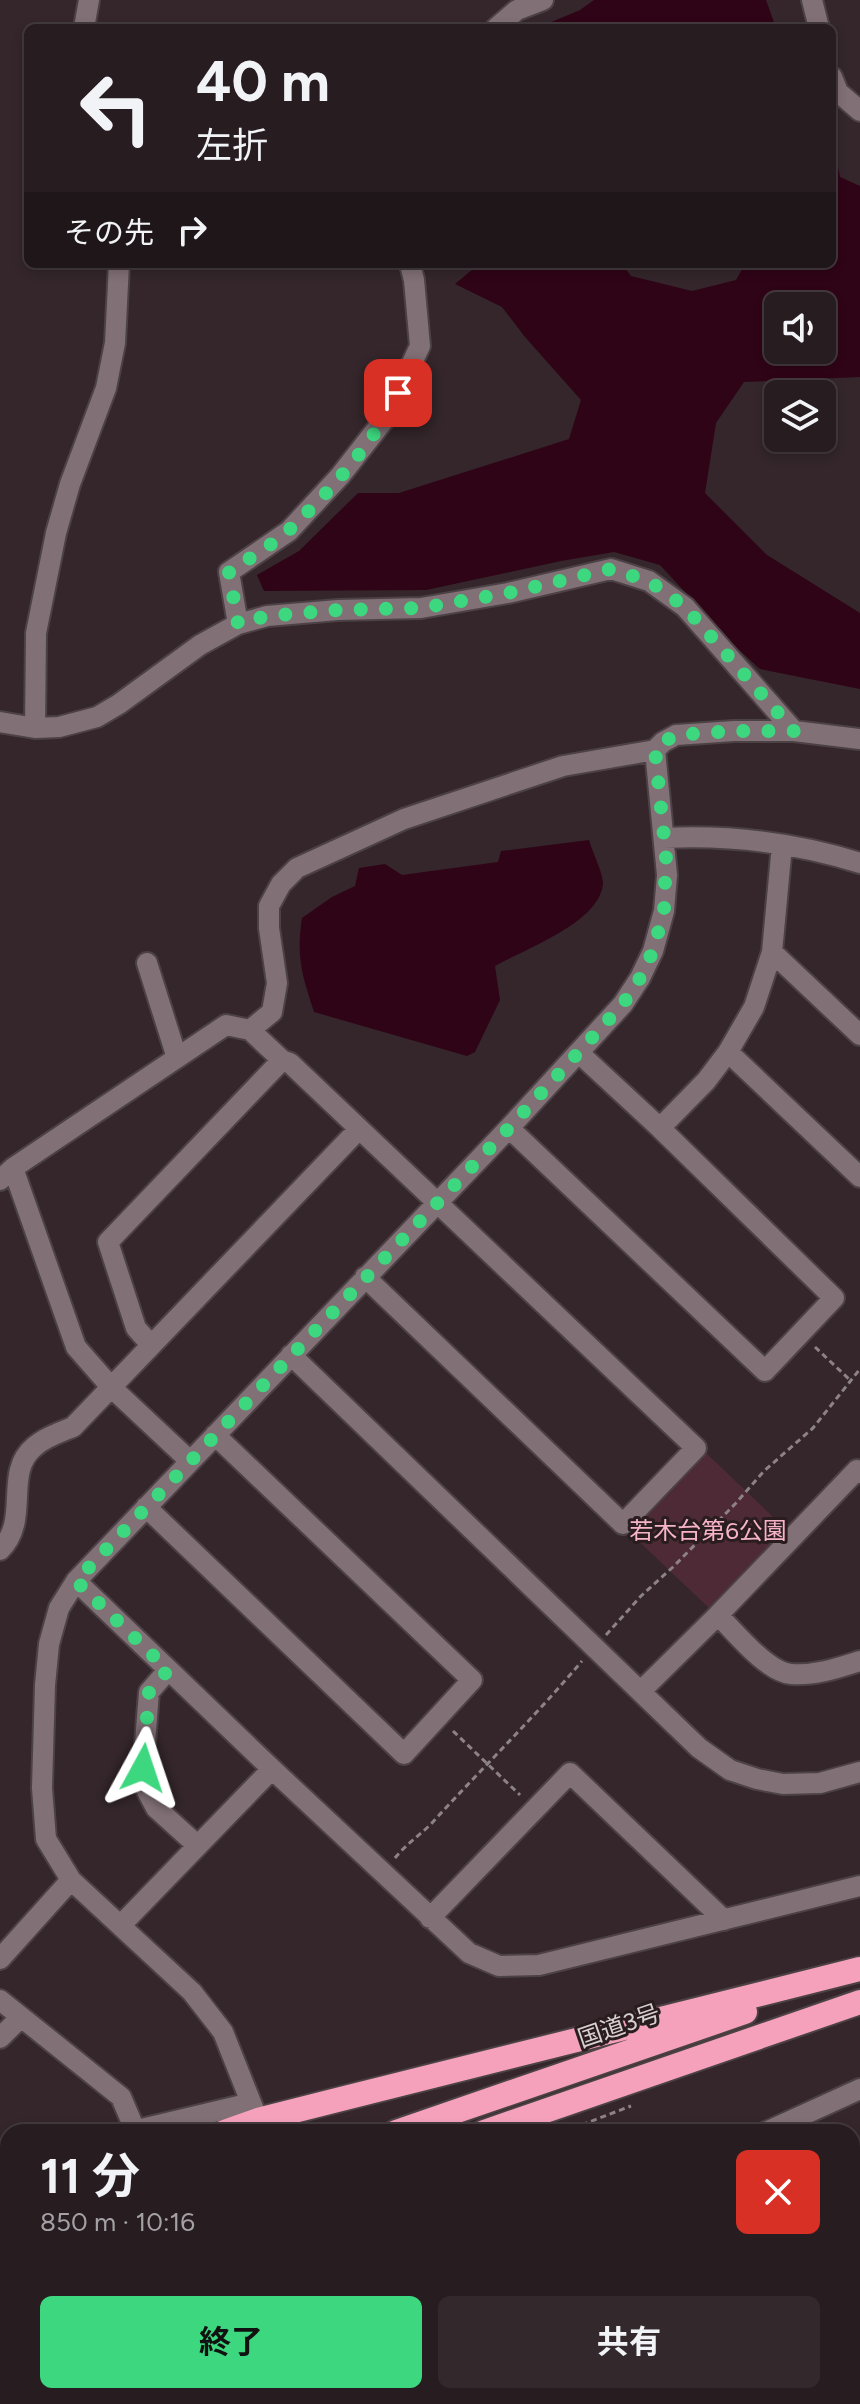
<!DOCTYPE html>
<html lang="ja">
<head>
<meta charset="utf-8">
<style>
  body { margin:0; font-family:Figtree,"Noto Sans JP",sans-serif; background:#33292d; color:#f1f3f6; height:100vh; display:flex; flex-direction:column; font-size:30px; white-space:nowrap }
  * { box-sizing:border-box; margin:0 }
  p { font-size:26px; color:#a4a1a5 }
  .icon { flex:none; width:44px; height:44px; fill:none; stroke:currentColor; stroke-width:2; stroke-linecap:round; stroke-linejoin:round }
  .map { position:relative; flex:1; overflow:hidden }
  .side { position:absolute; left:0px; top:2124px; width:860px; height:280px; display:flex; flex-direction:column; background:#271c20; border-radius:24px 24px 0 0; box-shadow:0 4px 12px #0003,0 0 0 2px #433a3e }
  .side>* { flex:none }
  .banner { position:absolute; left:24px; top:24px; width:812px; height:244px; border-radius:12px; box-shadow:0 4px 12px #0003,0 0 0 2px #433a3e; background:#271c20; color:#f1f3f6; overflow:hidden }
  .buttons { position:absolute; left:764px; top:292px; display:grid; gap:16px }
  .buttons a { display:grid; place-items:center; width:72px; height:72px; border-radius:12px; background:#271c20; box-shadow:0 4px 12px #0003,0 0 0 2px #433a3e; font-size:40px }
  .pin { position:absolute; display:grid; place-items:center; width:68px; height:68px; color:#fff; margin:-34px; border-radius:16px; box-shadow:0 4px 12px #0006 }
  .me { position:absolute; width:88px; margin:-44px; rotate:5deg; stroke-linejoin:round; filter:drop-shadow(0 0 6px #0008) }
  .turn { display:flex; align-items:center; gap:28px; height:168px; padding:0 40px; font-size:36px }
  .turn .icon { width:104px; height:104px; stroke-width:2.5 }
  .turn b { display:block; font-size:56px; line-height:68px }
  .then { display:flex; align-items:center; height:76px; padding:0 40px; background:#0003; gap:16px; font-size:30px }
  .round { display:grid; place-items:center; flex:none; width:84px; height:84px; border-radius:12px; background:#33292d }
  .summary { display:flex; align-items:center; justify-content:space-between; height:136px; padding:0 40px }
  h1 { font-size:48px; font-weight:700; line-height:60px }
  .action { display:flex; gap:16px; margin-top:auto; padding:16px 40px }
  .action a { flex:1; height:92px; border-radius:12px; background:#3cd77e; color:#111; font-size:32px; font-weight:700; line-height:92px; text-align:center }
  .action a+a { background:#33292d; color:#f1f3f6 }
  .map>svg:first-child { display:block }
</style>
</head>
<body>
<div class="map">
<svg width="860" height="2404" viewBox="0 0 860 2404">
  <rect width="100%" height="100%" fill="#34262a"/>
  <!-- green -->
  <path fill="#4d2a35" d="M705 1452 787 1530 711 1610 629 1532Z"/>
  <!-- water -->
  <path fill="#2f0416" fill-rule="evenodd" d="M594 0H766L776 28H537L580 10Z
    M832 138 840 177 860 186V377L744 382 716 423 705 493 767 555 860 613V689L760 669 737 648 660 565 614 552 561 561 426 590 264 591 257 575 299 551 358 493H399L569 439 581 400 525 337 502 307 455 284 479 264H622L631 276 692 291 736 280 745 264H832ZM778 306H822V350H778Z
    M589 840C592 851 603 873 603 883 601 922 525 949 495 966L500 1000 475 1052 467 1056 314 1012C302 975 296 957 302 918L332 897 355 886 359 868 385 864 402 875 498 862 501 851Z"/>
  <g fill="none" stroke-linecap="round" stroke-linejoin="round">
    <defs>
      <path id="minor" d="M812 0 819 28
        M84 28 89 0
        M496 28 517 10 543 0
        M832 77 838 92 860 111
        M238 624 229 572 289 531 340 476 387 416 420 346 414 280 410 264
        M0 722 35 728 59 727 97 717 119 704 200 645 238 624 267 616 338 610 421 608 508 593 611 569 649 581 685 607 794 731
        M35 728 36 633 56 533 70 484 106 388 115 343 119 264
        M665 838C730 835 797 843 860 863
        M772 952 860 1035
        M147 963 177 1058
        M250 1030 272 1012 277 983 269 928V906L281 884 297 868 404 819 563 766 655 750 663 742 676 735 734 731H794L860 739
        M728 1052 860 1177
        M509 1128 765 1371 834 1298 660 1128 579 1053
        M660 1128 706 1081 728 1052 754 1007 772 952 782 845
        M13 1168 76 1347 111 1387 190 1461
        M0 1180 13 1168 226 1025 250 1030 282 1060
        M151 1345 136 1328 108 1242 282 1060 290 1063 696 1448 623 1524 365 1277
        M291 1355 699 1748 730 1770 757 1779 783 1784 820 1783 860 1772
        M146 1507 404 1754 472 1680 215 1435
        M0 1550C31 1520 3 1473 34 1447 45 1437 61 1432 73 1427L359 1129
        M76 1581 272 1769 469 1953 499 1966 539 1965 860 1886
        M718 1615C735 1632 767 1672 791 1674 815 1676 838 1668 860 1661
        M168 1670 149 1692 143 1768 147 1791 156 1808 197 1845
        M641 1691 718 1615 857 1470 860 1473
        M430 1918 570 1773 724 1920
        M121 1925 272 1769
        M0 1959 71 1880
        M0 2000 121 2097 135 2130
        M0 2038 20 2018
        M258 2120 223 2032 192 1992 71 1880 46 1839 42 1788 45 1685 49 1644 59 1608 76 1581 509 1128 623 1004 640 978 653 951 664 911 667 875 655 750
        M129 2132 251 2103
        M766 2132 860 2089
        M0 2154 8 2169
        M852 2282 860 2273
        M443 2396 445 2404
        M542 2396 544 2404
        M643 2396 645 2404
        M588 2404 618 2396
        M748 2404 755 2396"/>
      <path id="major" d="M352 2396 355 2404"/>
      <path id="highway" d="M224 2132 258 2120 345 2098 860 1969
        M396 2132 745 2012
        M484 2132 860 2002
        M0 2209 8 2206
        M0 2264 8 2262
        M0 2296 8 2293
        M311 2396 314 2404
        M391 2396 393 2404"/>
    </defs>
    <!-- minor casing -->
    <use href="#minor" stroke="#4c4145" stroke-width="24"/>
    <!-- major casing -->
    <use href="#major" stroke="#4c4145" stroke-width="24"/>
    <!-- highway casing -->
    <use href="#highway" stroke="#4c4145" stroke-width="28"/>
    <!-- path -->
    <path stroke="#8d8285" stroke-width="3" stroke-dasharray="6 4" stroke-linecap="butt" d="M815 1347 850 1380
      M606 1635 641 1596 673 1567 736 1503 764 1471 813 1428 860 1369
      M453 1731 520 1795
      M395 1858C405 1845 419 1836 431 1824 481 1769 534 1718 582 1661
      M563 2132 631 2106"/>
    <!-- minor -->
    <use href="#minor" stroke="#817075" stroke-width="20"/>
    <!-- major -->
    <use href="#major" stroke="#c78d9f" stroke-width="20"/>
    <!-- highway -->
    <use href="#highway" stroke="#f5a1bb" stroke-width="24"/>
  </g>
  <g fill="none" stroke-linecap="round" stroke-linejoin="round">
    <!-- route -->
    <path stroke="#3cd77e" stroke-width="14" stroke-dasharray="0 25.2" d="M143 1768 149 1692 168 1670 76 1581 509 1128 623 1004 640 978 653 951 664 911 666 856 655 750 663 742 676 735 734 731H794L685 607 649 581 611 569 508 593 421 608 338 610 267 616 238 624 229 572C249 558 273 545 290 529 330 492 375 441 398 393"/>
  </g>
  <g text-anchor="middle" stroke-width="6" stroke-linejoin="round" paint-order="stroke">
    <!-- park labels -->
    <g font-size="24" fill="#f7b3c7" stroke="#2a1d20">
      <text x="708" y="1539">若木台第6公園</text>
    </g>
    <!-- street labels -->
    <g font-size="24" fill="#d9d0d2" stroke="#2a1d20">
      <text transform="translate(619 2026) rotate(-19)" y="8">国道3号</text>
    </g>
  </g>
</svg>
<div class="buttons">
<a><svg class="icon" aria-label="sound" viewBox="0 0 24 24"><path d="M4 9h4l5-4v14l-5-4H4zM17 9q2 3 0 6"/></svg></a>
<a><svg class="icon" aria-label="layers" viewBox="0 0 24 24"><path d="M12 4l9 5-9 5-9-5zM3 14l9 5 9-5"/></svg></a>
</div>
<div class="pin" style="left:398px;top:393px;background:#d93025"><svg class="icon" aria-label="arrive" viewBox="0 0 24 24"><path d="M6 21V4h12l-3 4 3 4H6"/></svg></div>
<svg class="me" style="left:143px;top:1768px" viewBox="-20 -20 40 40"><path d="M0-17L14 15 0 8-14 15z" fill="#3cd77e" stroke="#fff" stroke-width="4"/></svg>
<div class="banner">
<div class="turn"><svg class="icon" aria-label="left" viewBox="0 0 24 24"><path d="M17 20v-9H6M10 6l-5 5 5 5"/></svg><div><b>40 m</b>左折</div></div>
<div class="then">その先<svg class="icon" aria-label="right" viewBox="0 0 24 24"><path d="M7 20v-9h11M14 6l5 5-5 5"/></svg></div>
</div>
<section class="side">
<div class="summary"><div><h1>11 分</h1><p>850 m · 10:16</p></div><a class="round" style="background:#d93025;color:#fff"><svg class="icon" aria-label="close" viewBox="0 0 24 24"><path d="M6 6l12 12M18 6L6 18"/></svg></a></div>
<div class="action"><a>終了</a><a>共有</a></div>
</section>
</div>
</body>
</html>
